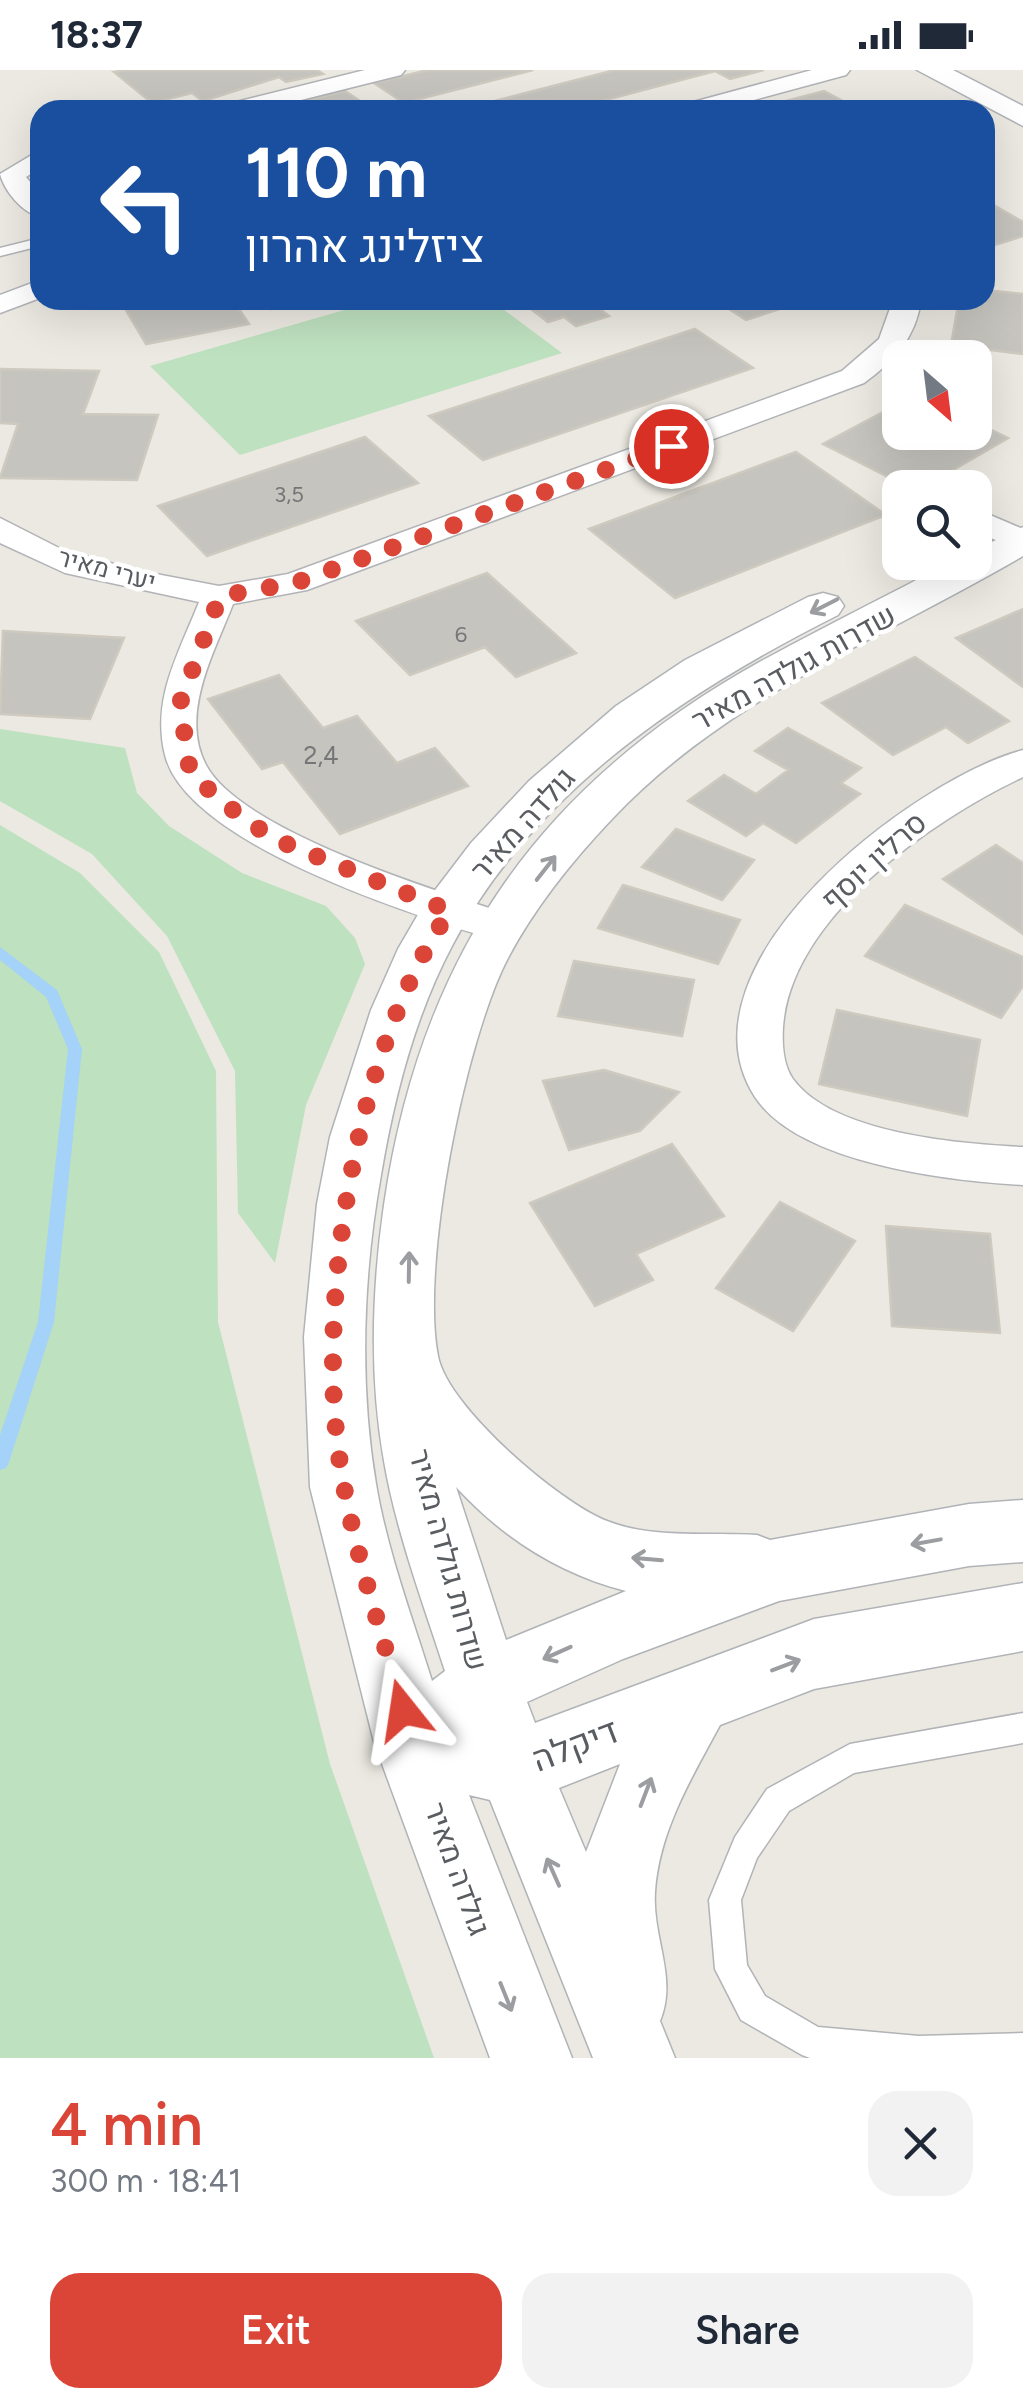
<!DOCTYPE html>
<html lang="en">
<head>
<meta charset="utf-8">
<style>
  body { margin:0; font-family:Figtree,Heebo,sans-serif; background:#f2f2f3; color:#1f2937; height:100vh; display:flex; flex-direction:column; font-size:38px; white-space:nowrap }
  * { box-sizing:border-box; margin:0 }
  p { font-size:32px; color:#747a83 }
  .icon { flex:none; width:55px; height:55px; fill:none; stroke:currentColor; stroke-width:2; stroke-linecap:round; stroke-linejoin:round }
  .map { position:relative; height:1988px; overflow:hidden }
  .details { display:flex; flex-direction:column; background:#fff; flex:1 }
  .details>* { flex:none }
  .top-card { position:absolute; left:30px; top:30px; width:965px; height:210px; border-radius:30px; box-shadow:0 10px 40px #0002; background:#1a4fa0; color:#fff; overflow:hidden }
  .needle { width:65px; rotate:152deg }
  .buttons { position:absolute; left:882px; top:270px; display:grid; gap:20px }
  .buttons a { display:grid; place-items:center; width:110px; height:110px; border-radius:20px; background:#fff; box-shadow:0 10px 40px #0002; font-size:50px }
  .pin { position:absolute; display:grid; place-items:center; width:85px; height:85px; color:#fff; margin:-42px; border:5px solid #fff; border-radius:50%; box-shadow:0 2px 10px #0007 }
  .me { position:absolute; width:110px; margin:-55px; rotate:345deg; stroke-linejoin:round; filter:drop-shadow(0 0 8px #0008) }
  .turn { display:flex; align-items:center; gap:35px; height:210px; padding:0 50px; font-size:45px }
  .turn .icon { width:130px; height:130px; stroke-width:2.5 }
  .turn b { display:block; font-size:70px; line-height:85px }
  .round { display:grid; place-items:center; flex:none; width:105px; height:105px; border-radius:30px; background:#f2f2f3 }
  .head { display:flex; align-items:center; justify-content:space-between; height:170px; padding:0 50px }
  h1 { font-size:60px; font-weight:600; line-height:75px; color:#db4537 }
  .primary-button { display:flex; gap:20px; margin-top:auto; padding:20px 50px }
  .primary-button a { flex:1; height:115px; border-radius:30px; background:#db4537; color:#fff; font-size:40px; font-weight:600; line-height:115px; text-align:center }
  .primary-button a+a { background:#f2f2f3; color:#1f2937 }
  .status { display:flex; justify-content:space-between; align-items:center; height:70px; padding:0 50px; background:#fff; direction:ltr }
  .status svg { height:28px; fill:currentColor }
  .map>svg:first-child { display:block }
</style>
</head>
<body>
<div class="status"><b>18:37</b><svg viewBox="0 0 49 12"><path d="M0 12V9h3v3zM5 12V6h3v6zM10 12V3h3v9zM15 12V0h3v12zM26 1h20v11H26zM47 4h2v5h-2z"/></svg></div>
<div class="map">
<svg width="1023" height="1988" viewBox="0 0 1023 1988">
  <rect width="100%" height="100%" fill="#ebe9e1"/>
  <!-- green -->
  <path fill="#bee1bf" d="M379 230H491L562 283 240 385 150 296Z
    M0 659 125 678 137 723 169 756 242 803 326 836 355 868 365 894 306 1035 275 1193 238 1143 235 1001 167 866 92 784 0 731Z
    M0 755 80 803 159 882 216 1001 218 1252 330 1694 434 1988H0Z"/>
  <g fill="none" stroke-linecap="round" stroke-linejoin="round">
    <!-- stream -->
    <path fill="#a4d2f8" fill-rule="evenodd" d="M0 877 57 920 82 979 54 1252 9 1392 6 1398 0 1400V1365L38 1252 68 979 46 927 0 890Z"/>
  </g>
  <!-- building -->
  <path fill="#c6c4be" stroke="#cfcac0" stroke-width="2.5" d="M125 0H317L323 4 286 12 279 7 203 31 192 23 152 33 114 2Z
    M428 0H533L404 33 374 13Z
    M615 0H764L730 9 715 1 568 40H460Z
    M345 21 366 35 345 40H268Z
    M824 21 858 39H755Z
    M985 130 1023 152V166L985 178Z
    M985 220 1023 224V284L951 275 959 230H985Z
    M120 230H233L249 254 146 274Z
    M265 230H316L271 239Z
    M519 230H612L595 235 609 246 576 256 564 247 548 252Z
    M715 230H807L746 250Z
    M695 259 753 298 483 390 429 346Z
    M0 299 99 301 83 344 158 345 137 410 0 408 18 354 0 353Z
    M900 333V362H975V352L1008 368 922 418H910L823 374Z
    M365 367 418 413 207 486 158 436Z
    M796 382 886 445 675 528 589 459Z
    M487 503 576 583 516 607 485 577 410 605 356 551Z
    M1023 539V617L956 568Z
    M3 561 124 568 90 649 0 644Z
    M915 587 1009 651 968 673 946 657 893 685 822 633Z
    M279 605 323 658 357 646 397 693 435 678 468 716 340 764 283 692 262 699 208 629Z
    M788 658 861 698 841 713 860 724 796 773 763 753 746 766 688 731 724 705 756 724 788 700 755 681Z
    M676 759 754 790 722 830 642 797Z
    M996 775 1023 793V864L943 809Z
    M623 815 740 850 718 894 598 858Z
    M905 835 1023 887V916L1001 948 865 886Z
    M574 891 694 910 682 966 558 946Z
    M837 940 980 970 967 1046 819 1014Z
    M604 1000 679 1022 640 1061 569 1080 543 1011Z
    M672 1074 724 1146 636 1184 653 1210 595 1236 530 1133Z
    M780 1132 855 1171 793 1261 716 1218Z
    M886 1156 990 1164 1000 1263 892 1256Z"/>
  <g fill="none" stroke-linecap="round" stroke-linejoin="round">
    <defs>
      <path id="lane" d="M40 168V176L0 186V178Z
        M1023 1643V1673L854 1703 789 1741 757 1788 741 1830 747 1895 765 1926 818 1957 919 1966 1023 1963V1988H810L802 1985 741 1950 715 1899 709 1830 735 1767 767 1719 850 1674Z"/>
      <path id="street" d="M365 0H405L401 5 261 40H220L224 35Z
        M812 0H850L846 5 717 40H678L682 35Z
        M40 80V98L26 107 40 124V147C22 142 5 122 0 104Z
        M40 210V228L0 243V225Z
        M893 230H921C916 268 893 292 864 313L307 520 233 534C215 581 179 644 206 695 241 762 445 824 518 847L524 857 518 867 503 872C421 848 187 775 165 685 151 629 179 583 199 532L65 503 0 473V448L61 479 135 500 219 516 288 504 842 301 879 269Z
        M983 442 1023 459V482L975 461V444Z
        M1023 680V707C932 750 791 847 783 957 782 973 783 995 793 1009 833 1064 961 1074 1023 1077V1115C950 1111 799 1094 755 1027 670 895 914 709 1023 680Z"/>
      <path id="secondary" d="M917 0H953L1023 36V56Z
        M1023 457V486C881 569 727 627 612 749 573 790 535 837 508 888 465 970 420 1195 438 1286 447 1337 560 1433 607 1451 652 1469 709 1462 757 1465L770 1470 969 1434 1023 1430V1492L969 1496 779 1531 623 1589 527 1632 535 1653 814 1549 1023 1513V1581L814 1619 720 1655C692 1707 659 1761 655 1822 652 1868 678 1908 660 1951L675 1988H593L490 1730 469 1725 572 1988H490L374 1672 310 1417 304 1267 317 1134 330 1067 371 940 398 879 423 836 471 773 529 711 616 636 685 590 808 527 823 523 838 527 844 536 838 545C687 621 535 720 453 874 415 945 394 1027 381 1105 363 1205 359 1313 376 1414 387 1480 412 1547 432 1611L445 1601C423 1533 396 1461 384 1391 369 1307 372 1219 384 1135 421 883 541 712 765 589 811 564 858 540 905 516 920 509 937 496 952 492 959 491 968 492 975 492V480ZM456 1417C502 1467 559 1504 626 1521L506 1570ZM620 1694 586 1782 559 1718Z"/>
    </defs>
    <!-- lane casing -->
    <use href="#lane" stroke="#b1b3b7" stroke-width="3"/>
    <!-- street casing -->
    <use href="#street" stroke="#b1b3b7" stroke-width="3"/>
    <!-- secondary casing -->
    <use href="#secondary" stroke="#b0b3b7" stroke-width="3"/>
    <!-- lane -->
    <use href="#lane" fill="#fff" fill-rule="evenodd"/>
    <!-- street -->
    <use href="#street" fill="#fff" fill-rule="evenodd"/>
    <!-- secondary -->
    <use href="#secondary" fill="#fff" fill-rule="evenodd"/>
  </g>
  <!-- one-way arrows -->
  <defs><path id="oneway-shaft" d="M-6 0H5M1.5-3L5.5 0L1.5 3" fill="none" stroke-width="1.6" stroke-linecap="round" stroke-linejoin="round" transform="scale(2.5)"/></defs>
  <g stroke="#9b9da0">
    <use href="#oneway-shaft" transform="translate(824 536) rotate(153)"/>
    <use href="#oneway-shaft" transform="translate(546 798) rotate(-52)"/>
    <use href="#oneway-shaft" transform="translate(409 1197) rotate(-89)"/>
    <use href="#oneway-shaft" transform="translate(926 1472) rotate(170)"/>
    <use href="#oneway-shaft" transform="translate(647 1489) rotate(-175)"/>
    <use href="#oneway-shaft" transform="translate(557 1583) rotate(156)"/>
    <use href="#oneway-shaft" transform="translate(786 1595) rotate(-21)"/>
    <use href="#oneway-shaft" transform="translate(646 1722) rotate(-69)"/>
    <use href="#oneway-shaft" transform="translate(553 1802) rotate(-114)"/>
    <use href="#oneway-shaft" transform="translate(506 1927) rotate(68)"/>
  </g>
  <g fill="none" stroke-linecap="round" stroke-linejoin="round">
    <!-- route -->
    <path stroke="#db4537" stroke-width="18" stroke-dasharray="0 32.4" d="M403 1640C382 1563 355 1484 342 1405 313 1244 355 975 450 841L272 768 222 732 190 702 180 633 220 526 295 513 671 376"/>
  </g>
  <g text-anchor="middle" stroke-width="9" stroke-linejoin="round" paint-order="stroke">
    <!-- far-number labels -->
    <g font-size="22" fill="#747678">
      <text x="289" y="432">3,5</text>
      <text x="461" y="572">6</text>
    </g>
    <!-- far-street labels -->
    <g font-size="25" fill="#595c60" stroke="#fff">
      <text transform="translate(107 499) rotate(15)" y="9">יערי מאיר</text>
    </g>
    <!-- number labels -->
    <g font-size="25" fill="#747678">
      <text x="321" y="694">2,4</text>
    </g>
    <!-- street labels -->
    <g font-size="30" fill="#595c60" stroke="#fff">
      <text transform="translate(794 598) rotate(-29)" y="10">שדרות גולדה מאיר</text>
      <text transform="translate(523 754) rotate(-48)" y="10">גולדה מאיר</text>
      <text transform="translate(874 791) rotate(-42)" y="10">סרלין יוסף</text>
      <text transform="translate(448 1490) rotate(75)" y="10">שדרות גולדה מאיר</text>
      <text transform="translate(457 1799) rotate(70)" y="10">גולדה מאיר</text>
    </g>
    <!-- near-street labels -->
    <g font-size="35" fill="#595c60" stroke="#fff">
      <text transform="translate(575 1675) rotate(-21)" y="12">דיקלה</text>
    </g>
  </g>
</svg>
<div class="buttons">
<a><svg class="needle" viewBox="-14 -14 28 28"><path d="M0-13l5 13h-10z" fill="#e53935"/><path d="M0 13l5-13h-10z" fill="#747a83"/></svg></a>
<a><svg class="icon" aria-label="search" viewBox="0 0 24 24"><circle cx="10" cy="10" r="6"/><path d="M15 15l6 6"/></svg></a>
</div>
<div class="pin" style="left:671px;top:376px;background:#d93025"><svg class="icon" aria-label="arrive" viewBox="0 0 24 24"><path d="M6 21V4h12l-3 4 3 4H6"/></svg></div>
<svg class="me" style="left:403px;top:1640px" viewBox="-20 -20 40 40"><path d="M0-17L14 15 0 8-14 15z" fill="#db4537" stroke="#fff" stroke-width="4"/></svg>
<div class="top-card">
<div class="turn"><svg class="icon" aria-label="left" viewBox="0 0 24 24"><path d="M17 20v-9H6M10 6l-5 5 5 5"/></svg><div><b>110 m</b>ציזלינג אהרון</div></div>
</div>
</div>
<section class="details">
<div class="head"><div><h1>4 min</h1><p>300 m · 18:41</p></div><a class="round"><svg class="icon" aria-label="close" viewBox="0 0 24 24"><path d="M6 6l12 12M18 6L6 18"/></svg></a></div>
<div class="primary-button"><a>Exit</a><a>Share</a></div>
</section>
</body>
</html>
